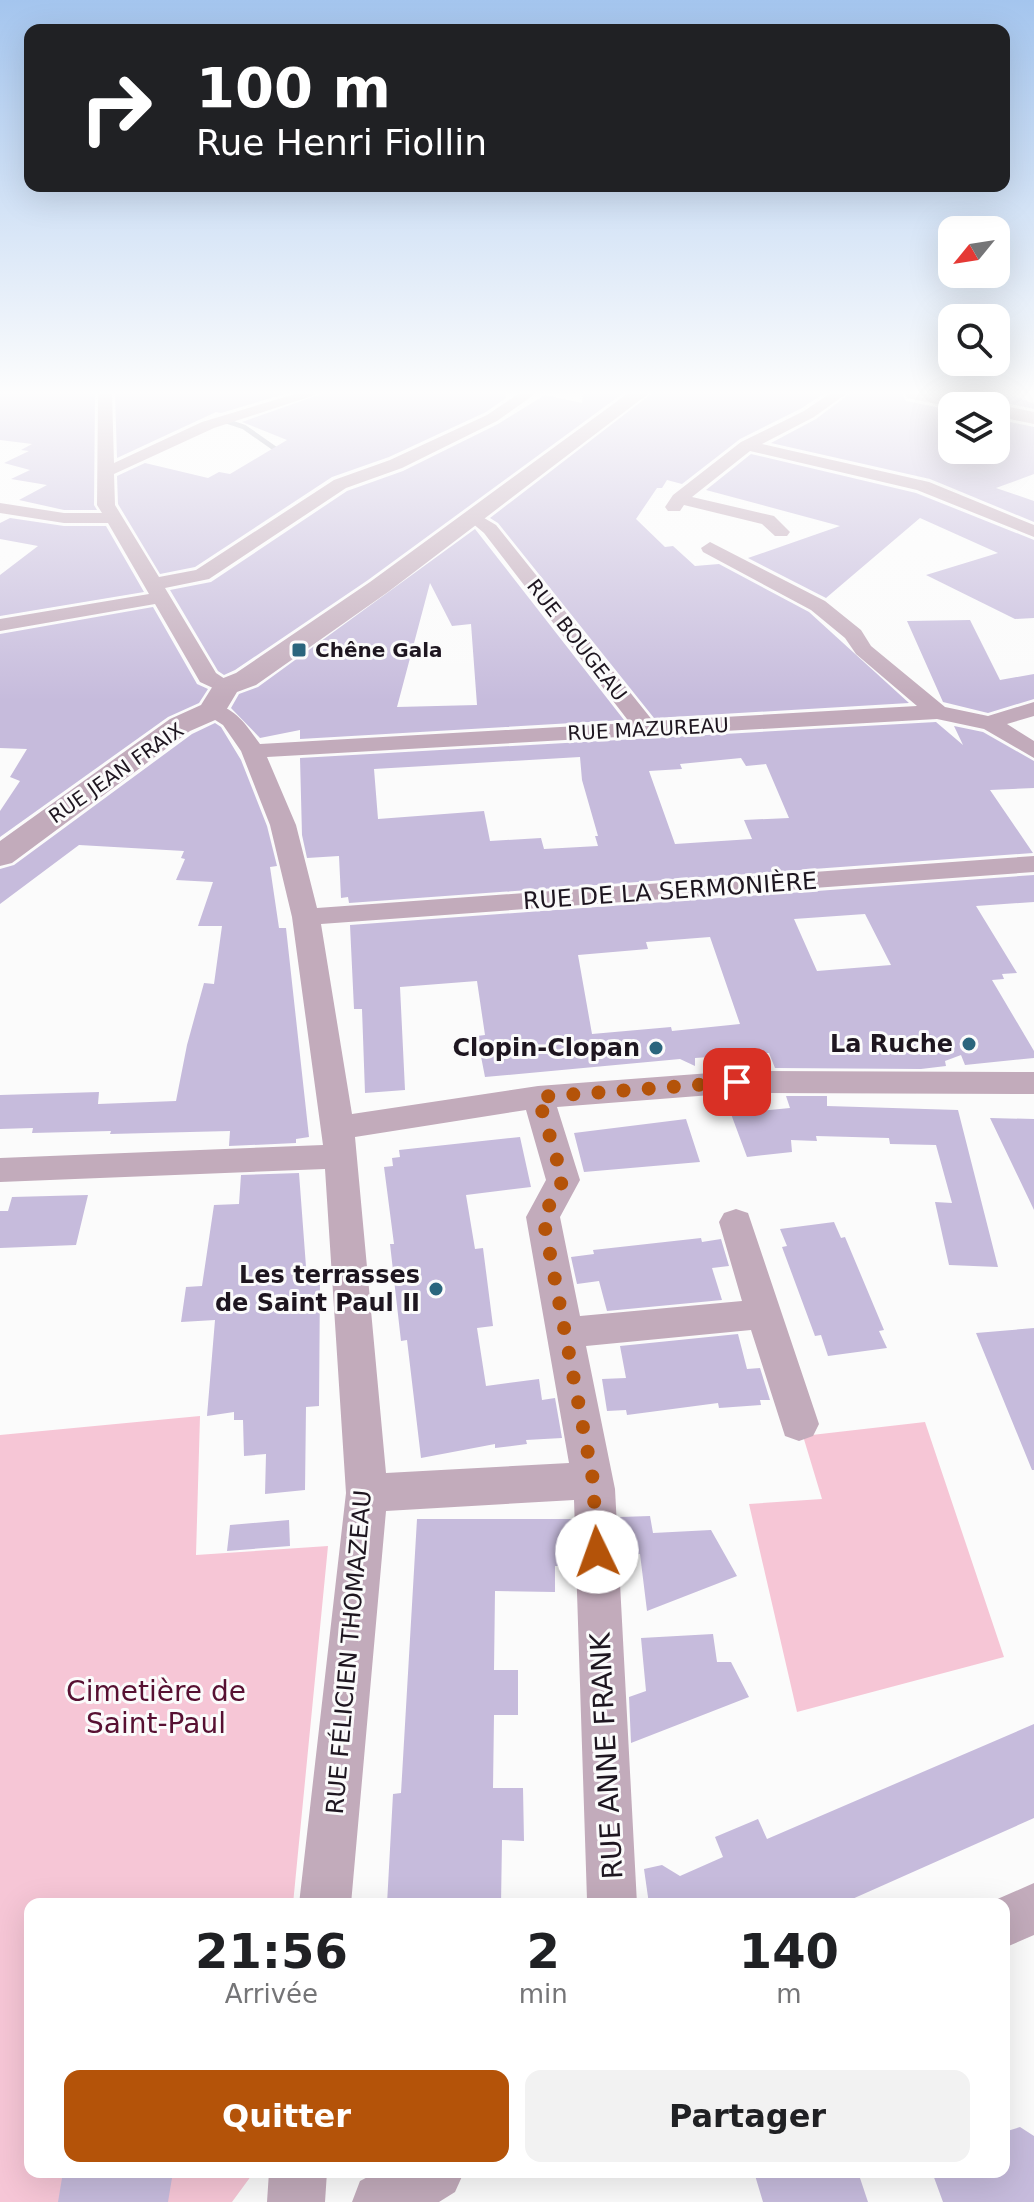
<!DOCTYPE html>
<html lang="fr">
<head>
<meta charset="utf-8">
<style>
  body { margin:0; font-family:"DejaVu Sans",sans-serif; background:#f2f2f2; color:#202124; height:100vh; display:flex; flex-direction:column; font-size:30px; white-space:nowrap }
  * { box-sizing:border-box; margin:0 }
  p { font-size:26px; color:#757577 }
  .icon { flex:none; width:44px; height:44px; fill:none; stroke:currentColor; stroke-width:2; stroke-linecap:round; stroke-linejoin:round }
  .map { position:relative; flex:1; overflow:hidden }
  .details { position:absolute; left:24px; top:1898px; width:986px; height:280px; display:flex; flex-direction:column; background:#fff; border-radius:16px; box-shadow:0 8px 32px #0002 }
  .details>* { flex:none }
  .top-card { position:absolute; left:24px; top:24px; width:986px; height:168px; border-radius:16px; box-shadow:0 8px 32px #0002; background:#202124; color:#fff; overflow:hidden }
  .needle { width:52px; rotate:240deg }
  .buttons { position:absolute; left:938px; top:216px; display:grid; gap:16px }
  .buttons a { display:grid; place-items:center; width:72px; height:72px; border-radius:16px; background:#fff; box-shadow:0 8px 32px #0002; font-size:40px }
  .pin { position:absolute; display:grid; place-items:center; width:68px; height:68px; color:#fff; margin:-34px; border-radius:16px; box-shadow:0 4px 12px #0006 }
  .me { position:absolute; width:88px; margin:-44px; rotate:357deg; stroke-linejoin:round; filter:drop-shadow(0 0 6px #0008) }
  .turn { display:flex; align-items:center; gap:28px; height:168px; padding:0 40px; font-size:36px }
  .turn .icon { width:104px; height:104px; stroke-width:2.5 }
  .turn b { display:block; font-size:56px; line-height:68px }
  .eta { display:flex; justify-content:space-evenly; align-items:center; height:136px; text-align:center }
  .eta b { font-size:48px; font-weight:700; line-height:56px }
  .cta { display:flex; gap:16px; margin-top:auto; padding:16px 40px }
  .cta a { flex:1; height:92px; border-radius:16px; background:#b45309; color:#fff; font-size:32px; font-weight:700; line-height:92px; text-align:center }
  .cta a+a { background:#f2f2f2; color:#202124 }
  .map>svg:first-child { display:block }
</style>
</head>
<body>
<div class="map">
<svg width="1034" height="2202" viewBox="0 0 1034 2202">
  <rect width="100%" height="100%" fill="#fbfbfb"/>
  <!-- green -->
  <path fill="#f6c6d6" d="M200 1416 196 1555 328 1546 293 1904H30V2172H254L232 2202H0V1435Z
    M925 1422 1004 1657 797 1712 749 1504 822 1499 803 1436Z"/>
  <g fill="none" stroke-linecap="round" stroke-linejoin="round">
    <!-- stream -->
    <path stroke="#a4a3b6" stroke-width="5" d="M226 421 244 427 284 455"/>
  </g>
  <!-- building -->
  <path fill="#c6bbdc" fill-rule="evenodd" d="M0 394H95L94 505 97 510H64L19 500 47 485 11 479 30 470 4 463 29 451 21 450 32 444 0 440Z
    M115 394H284L221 413 216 412 117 458Z
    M321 394H506V398L486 412 389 457 332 477 195 567 160 574 118 504 117 476 145 463 208 478 219 472 230 474 287 440 242 422Z
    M583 394H622L368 580 235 670 224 675 218 671 170 590 211 582 347 491 403 471 498 424 545 395 582 403Z
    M651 394H823L802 408 740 439 682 484 667 480 662 488H657L636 519 665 547 673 546 695 566 719 564 809 612 909 703 654 718 498 523 490 518Z
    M849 394H902L906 401 952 410V450H996V419L1034 427V474L996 488 1034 501V522L930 479 771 443 816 419Z
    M958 394H1011L1034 404V409L997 401 986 406 982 399Z
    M751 454 916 493 1034 540V618L1015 619 926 575 998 553 920 518 826 598 748 558 840 526 706 490Z
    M10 518 64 526H106L144 592 0 616V575L38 546 0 539V523Z
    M475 529 624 720 300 739V730L260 738 231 708 239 694 258 687ZM430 583 452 626 471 624 477 705 397 707Z
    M153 607 197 684 208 689 199 703 168 717 0 837V811L20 781 10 777 27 749 0 748V634Z
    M970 620 1000 680 1034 674V699L988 713 943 702 907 621Z
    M936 722 963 745 954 726 983 732 1034 761V788L990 790 1033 853 349 903 348 897 341 898 339 856 307 858 302 835 300 758ZM580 757 582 780 598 836H595L598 846 544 849 541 838 490 841 484 811 378 819 374 769ZM741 758 746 766 766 764 789 818 744 820 752 839 675 844 649 771 682 769 680 764Z
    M215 723 221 727 241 760 267 826 277 866 270 867 279 928H286L309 1137 296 1139V1143L229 1146 230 1131 110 1134 111 1131 32 1133 33 1128 0 1129V1095L99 1092 98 1104 176 1101 187 1045 204 983 214 984 222 926H198L213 882 176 880 185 859 181 858 184 851 79 845 0 904V869L14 865 192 734Z
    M1034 875V902L976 906 1017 973 1002 974 1004 979 992 980 1034 1051V1058L965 1065 961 1055 945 1061 946 1066 921 1069 775 1068 769 1053 695 1058V1066L680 1059 485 1077 477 1036 485 1035 477 981 400 987 405 1090 365 1093 362 1009H354L350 925ZM865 914 891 965 817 971 794 919ZM710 937 740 1024 672 1031 671 1027 592 1034 578 955 648 949 646 942Z
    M786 1096H827V1106L958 1110 998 1267 949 1265 935 1202 952 1203 936 1145 890 1144 889 1138 816 1136 817 1141 791 1140 792 1152 747 1157 731 1114 790 1108Z
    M990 1118 1034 1119V1210Z
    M686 1119 700 1162 584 1172 574 1133Z
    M520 1137 531 1187 466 1195 475 1249 483 1248 493 1326 477 1328 486 1386 539 1379 542 1400 555 1398 562 1438 526 1440 527 1444 495 1448V1444L421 1458 407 1340 401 1341 390 1244H394L384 1167 393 1166 392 1158 400 1157 399 1150Z
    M299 1173 307 1280 320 1279 319 1406 306 1407 305 1490 265 1494 266 1454 244 1456 243 1420H234V1412L207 1416 215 1320 181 1322 186 1287 202 1286 214 1205 239 1204 241 1175Z
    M88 1195 76 1245 0 1248V1211H8L12 1197Z
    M834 1222 841 1238 845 1237 884 1330 879 1331 887 1348 828 1356 821 1335 815 1336 782 1247 787 1246 780 1229Z
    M701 1238 702 1242 721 1239 729 1266 712 1268 722 1300 607 1311 599 1281 577 1284 571 1257 594 1254 593 1250Z
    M1034 1328V1470H1032L976 1333Z
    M738 1334 747 1369 760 1368 770 1400H760L761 1405 719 1408 718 1403 627 1415 626 1410 607 1411 602 1379 626 1378 620 1346Z
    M650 1516 653 1533 711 1530 737 1576 647 1611 640 1554 622 1556 620 1517Z
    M417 1519H572L573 1566H555V1592L495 1591 494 1670H518V1715H494L493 1788H523L524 1841 502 1840 501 1904H387L393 1794 401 1793Z
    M289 1520 290 1546 227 1551 230 1525Z
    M713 1634 717 1662H731L749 1697 631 1743 629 1697 646 1691 641 1638Z
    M1034 1724V1818L841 1904H649L644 1869 662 1865 680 1876 723 1857 715 1837 758 1819 767 1839Z
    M1020 2127 1034 2136V2202H943L932 2172H1004V2132Z
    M63 2172H173L168 2202H58Z
    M754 2172H858L868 2202H763Z"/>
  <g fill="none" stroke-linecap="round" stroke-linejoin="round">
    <!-- minor -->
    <path fill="#c2abbb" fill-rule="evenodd" d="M98 394H112L114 463 202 422 295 394H318L214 428 114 474 115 505 159 577 196 570 334 480 390 460 487 415 518 394H535L497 421 402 468 346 488 209 579 165 588 216 673 237 687 226 694 200 682 155 604 0 631V619L149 594 108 523H64L0 513V503L64 513H102L97 505Z
      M829 394H846L814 417 762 444 929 482 1034 525V537L917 490 750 451 692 497 774 516 790 532 787 536H775L762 524 684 505 680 511H668L665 507 673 495 741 442 804 411Z
      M474 512 496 525 653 721 917 706 856 654 845 638 811 610 703 552 701 548 710 542 825 601 861 630 871 646 945 707 988 716 1034 702V716L1007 724 1034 741V758L984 729 937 719 267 757 296 825 317 908 1034 856V872L321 924 352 1114 538 1086 737 1071 1034 1072V1094L737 1093 557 1107 580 1180 560 1217 580 1316 742 1301 719 1222 724 1213 736 1209 748 1213 819 1424 813 1436 799 1441 785 1436 751 1330 586 1346 615 1489 637 1904H589L587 1900 574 1500 386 1511 351 1904H299L346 1493 325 1169 0 1182V1158L323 1145 292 917 270 825 241 751 223 725 201 711 204 706C231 700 246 725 260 744L630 723 484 533 465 517ZM526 1110 546 1180 526 1217 569 1463 386 1473 355 1137Z
      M1034 1883V1935L1004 1948V1904H986Z
      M269 2172H327L325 2202H267Z
      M377 2172H464L455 2192 439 2202H352L360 2181Z"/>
    <!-- tertiary -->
    <path fill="#c2abbb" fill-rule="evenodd" d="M627 394H648L388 592 256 685 237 692 222 717 190 731 12 863 0 866V841L170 719 201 705 216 681 236 673 370 582Z
      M905 394H943L981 402 983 406 952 407 907 398Z
      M996 404 1034 412V424L996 416V406H989Z"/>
  </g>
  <!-- sky -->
  <linearGradient id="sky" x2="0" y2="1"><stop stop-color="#a4c5ee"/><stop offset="0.56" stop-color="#fdfdfd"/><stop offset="1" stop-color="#fdfdfd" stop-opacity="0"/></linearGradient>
  <rect width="1034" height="702" fill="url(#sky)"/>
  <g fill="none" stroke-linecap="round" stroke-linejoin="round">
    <!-- route -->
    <path stroke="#b45309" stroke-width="14" stroke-dasharray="0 25.2" d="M597 1552 593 1480 543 1217 563 1180 538 1097 737 1082"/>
  </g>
  <!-- markers -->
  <g fill="#2a657d" stroke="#fbfbfb" stroke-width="3">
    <rect x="291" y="642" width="16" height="16" rx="4"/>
    <circle cx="969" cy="1044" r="8"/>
    <circle cx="656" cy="1048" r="8"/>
    <circle cx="436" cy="1289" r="8"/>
  </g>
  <g text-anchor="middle" stroke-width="6" stroke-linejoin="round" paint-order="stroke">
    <!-- far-street labels -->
    <g font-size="20" fill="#1e1620" stroke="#fbfbfb">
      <text transform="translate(577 640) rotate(52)" y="7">RUE BOUGEAU</text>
      <text transform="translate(648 729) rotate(-3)" y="7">RUE MAZUREAU</text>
      <text transform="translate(116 773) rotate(-35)" y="7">RUE JEAN FRAIX</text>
    </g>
    <!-- far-poi labels -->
    <g font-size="20" font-weight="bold" fill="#1e1620" stroke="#fbfbfb" text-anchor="start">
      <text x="315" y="657">Chêne Gala</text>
    </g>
    <!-- street labels -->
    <g font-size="24" fill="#1e1620" stroke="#fbfbfb">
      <text transform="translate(670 891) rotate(-4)" y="8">RUE DE LA SERMONIÈRE</text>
      <text transform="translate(349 1652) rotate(-85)" y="8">RUE FÉLICIEN THOMAZEAU</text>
    </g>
    <!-- poi labels -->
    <g font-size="24" font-weight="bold" fill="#1e1620" stroke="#fbfbfb" text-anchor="end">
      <text x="953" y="1052">La Ruche</text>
      <text x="640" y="1056">Clopin-Clopan</text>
      <text x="420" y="1283">Les terrasses<tspan x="420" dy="28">de Saint Paul II</tspan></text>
    </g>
    <!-- near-park labels -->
    <g font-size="28" fill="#571032" stroke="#fbfbfb">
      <text x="156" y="1701">Cimetière de<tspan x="156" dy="32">Saint-Paul</tspan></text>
    </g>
    <!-- near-street labels -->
    <g font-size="28" fill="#1e1620" stroke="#fbfbfb">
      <text transform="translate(606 1756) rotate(-93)" y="10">RUE ANNE FRANK</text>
    </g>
  </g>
</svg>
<div class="buttons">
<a><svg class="needle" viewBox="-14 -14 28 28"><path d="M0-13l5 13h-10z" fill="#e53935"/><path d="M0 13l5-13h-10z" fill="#757577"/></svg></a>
<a><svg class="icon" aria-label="search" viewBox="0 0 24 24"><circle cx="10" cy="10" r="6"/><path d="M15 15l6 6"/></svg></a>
<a><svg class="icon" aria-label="layers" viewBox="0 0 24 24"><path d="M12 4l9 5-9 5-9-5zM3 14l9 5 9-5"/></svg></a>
</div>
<div class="pin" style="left:737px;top:1082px;background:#d93025"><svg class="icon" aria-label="arrive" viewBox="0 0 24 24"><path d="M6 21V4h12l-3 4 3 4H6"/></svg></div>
<svg class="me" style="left:597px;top:1552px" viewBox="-20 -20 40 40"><circle r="19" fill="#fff"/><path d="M0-13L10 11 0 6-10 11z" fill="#b45309"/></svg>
<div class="top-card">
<div class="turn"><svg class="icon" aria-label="right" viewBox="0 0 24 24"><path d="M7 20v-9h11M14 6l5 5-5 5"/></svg><div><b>100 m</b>Rue Henri Fiollin</div></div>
</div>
<section class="details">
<div class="eta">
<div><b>21:56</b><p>Arrivée</p></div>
<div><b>2</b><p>min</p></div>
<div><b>140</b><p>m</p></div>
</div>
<div class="cta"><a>Quitter</a><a>Partager</a></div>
</section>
</div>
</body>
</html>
